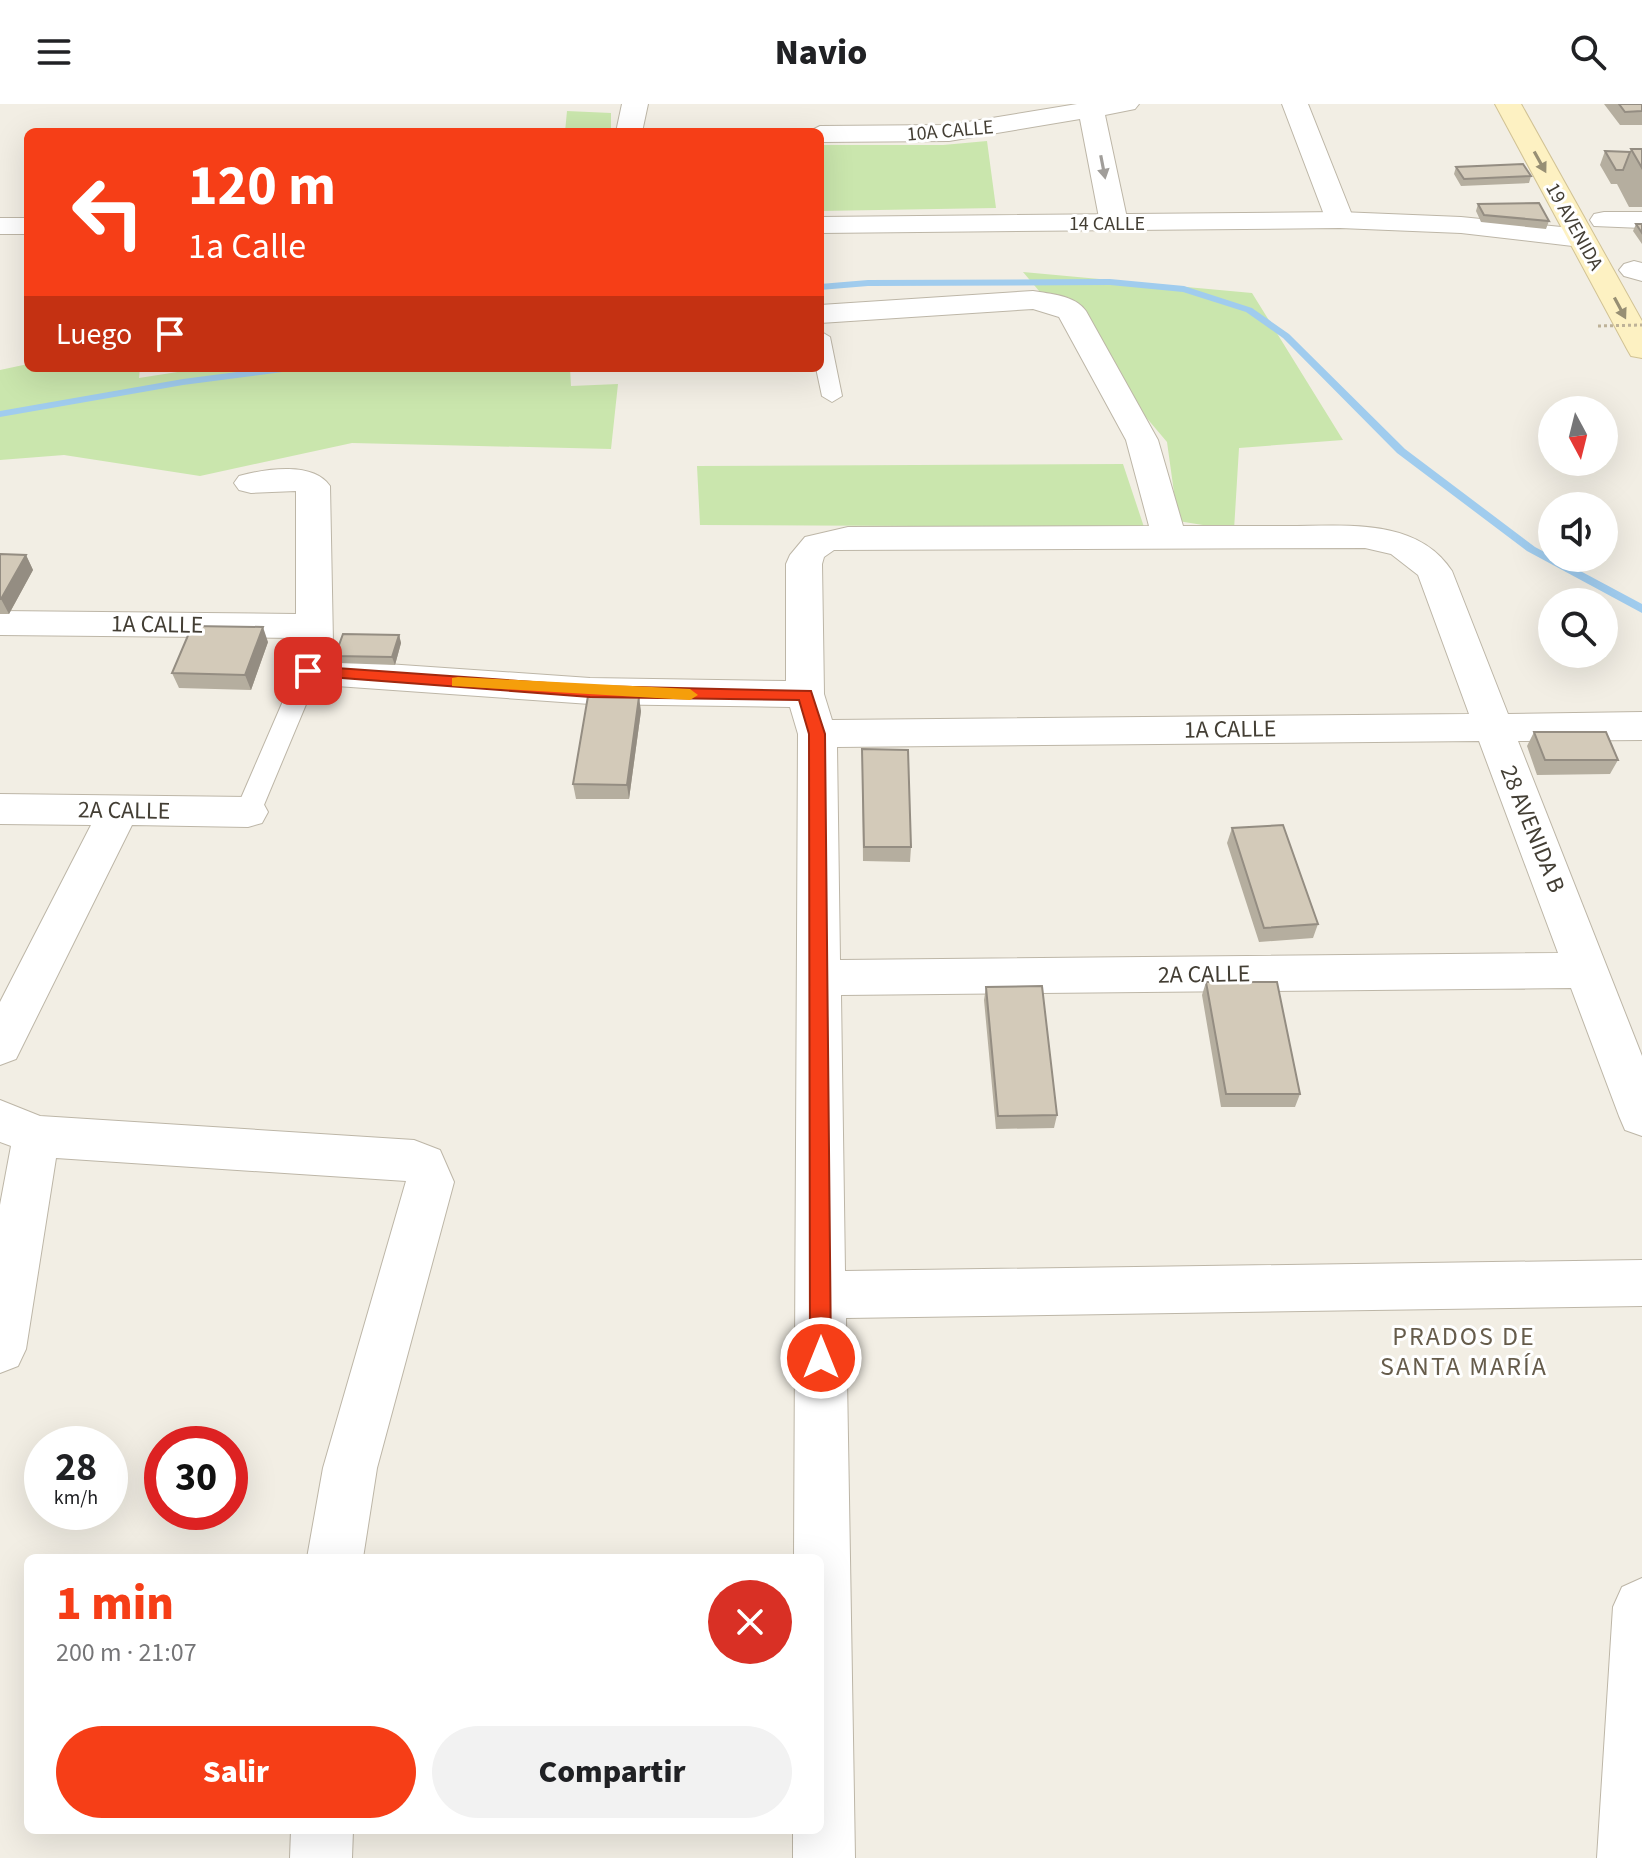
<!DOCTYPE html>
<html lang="es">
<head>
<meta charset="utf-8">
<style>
  body { margin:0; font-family:"Source Sans 3",sans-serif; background:#f2f2f2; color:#202124; height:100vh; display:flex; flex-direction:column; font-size:30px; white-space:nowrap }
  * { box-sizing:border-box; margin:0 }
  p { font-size:26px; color:#757577 }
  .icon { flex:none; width:44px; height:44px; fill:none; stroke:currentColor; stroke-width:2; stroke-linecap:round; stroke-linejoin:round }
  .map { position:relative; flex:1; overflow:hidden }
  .panel { position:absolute; left:24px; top:1450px; width:800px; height:280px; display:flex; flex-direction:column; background:#fff; border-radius:12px; box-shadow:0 8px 32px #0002 }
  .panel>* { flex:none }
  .top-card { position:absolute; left:24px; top:24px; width:800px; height:244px; border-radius:12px; box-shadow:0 8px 32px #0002; background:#f63e17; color:#fff; overflow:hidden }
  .needle { width:52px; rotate:173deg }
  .tools { position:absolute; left:1538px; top:292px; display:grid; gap:16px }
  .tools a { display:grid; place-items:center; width:80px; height:80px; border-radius:50%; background:#fff; box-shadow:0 8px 32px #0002; font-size:40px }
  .speed { position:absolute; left:24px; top:1322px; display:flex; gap:16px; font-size:40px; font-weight:700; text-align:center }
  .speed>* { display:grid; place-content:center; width:104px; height:104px; border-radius:50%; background:#fff; box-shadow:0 8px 32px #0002; line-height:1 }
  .speed small { font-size:20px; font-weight:400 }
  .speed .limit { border:12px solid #d22; background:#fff; color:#111 }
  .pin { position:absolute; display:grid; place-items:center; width:68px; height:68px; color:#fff; margin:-34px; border-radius:16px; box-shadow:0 4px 12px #0006 }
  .me { position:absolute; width:88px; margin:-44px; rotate:0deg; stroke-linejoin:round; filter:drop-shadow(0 0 6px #0008) }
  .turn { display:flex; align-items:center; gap:28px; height:168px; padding:0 32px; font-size:36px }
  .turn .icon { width:104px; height:104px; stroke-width:2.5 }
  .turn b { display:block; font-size:56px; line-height:68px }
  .then { display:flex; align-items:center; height:76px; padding:0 32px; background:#0003; gap:16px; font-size:30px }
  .round { display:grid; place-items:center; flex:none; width:84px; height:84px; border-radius:42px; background:#f2f2f2 }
  .headline { display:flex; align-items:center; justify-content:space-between; height:136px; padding:0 32px }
  h1 { font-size:48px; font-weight:800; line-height:60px; color:#f63e17 }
  .primary-button { display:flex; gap:16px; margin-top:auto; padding:16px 32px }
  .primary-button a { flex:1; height:92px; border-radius:48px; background:#f63e17; color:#fff; font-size:32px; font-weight:800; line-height:92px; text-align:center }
  .primary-button a+a { background:#f2f2f2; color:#202124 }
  header { display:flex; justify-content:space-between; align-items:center; height:104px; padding:0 32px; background:#fff; font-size:36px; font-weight:800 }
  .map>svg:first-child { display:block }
</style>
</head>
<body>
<header><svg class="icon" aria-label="menu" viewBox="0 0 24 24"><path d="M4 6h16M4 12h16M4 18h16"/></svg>Navio<svg class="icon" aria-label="search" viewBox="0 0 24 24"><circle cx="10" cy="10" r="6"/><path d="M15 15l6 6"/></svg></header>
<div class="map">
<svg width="1642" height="1754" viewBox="0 0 1642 1754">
  <rect width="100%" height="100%" fill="#f2eee4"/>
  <!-- green -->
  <path fill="#cae6ad" d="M567 7 611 9V28H565Z
    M987 37 996 104 820 107V41H943Z
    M1023 168 1252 189 1343 336 1239 344 1234 426 1178 417 1167 338Z
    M28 260V264H140L139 274 203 264H570L571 282 618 280 611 345 352 339 200 372 64 351 0 356V266Z
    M1123 360 1144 423 700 421 697 362Z"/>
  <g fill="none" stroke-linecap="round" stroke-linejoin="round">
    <!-- stream -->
    <path fill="#a0ccee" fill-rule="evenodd" d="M1110 175 1184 182 1252 204 1289 230 1405 345 1535 443 1552 452V454H1556L1642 500V509L1527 447 1397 349 1283 234 1246 208 1183 188 1110 181 868 182 820 186V180L868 176Z
      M267 264H295L290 267 183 281 0 313V307L183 275Z"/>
    <defs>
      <path id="service" d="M820 227 830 233 842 292 832 298 822 292 816 264H820Z
        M308 559 316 561 320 567 261 708 257 715 248 717 239 715 235 708 296 567 300 561Z"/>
      <path id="minor" d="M622 0H648L642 28H616Z
        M1077 0H1139L1135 5 1105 11 1128 119 1124 125 1114 127 1104 125 1100 119 1080 15 949 37 820 38V28H808L820 22 949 21Z
        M1282 0H1308L1354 116 1350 122 1340 124 1330 122 1326 116Z
        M1604 108H1642V124L1594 122 1590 116 1594 110Z
        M1033 187C1050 190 1075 191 1086 207L1158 336 1183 422C1218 422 1253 422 1288 422 1344 422 1417 413 1452 467L1508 610 1642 608V636L1518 637 1642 952V1032L1625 1026 1619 1012 1571 884 841 891 845 1167 1642 1156V1202L846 1214 855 1754H793V1726H820V1454H794L798 630 790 603 590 600 308 580 295 576 289 567 297 534 0 531V507L296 510V387L251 389 239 386 234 379 239 372C265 365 313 357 330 382L333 539 329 556 590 574 786 577V460L790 451 805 433 848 423 1149 422 1126 336 1059 213 1033 205 820 219V201ZM1365 444 1391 450 1418 471 1469 610 832 616 824 590 822 460 824 453 834 446ZM1479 637 1558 849 840 856 837 643Z
        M0 690 248 693 262 697 268 708 262 719 248 723 132 721 16 955 0 961V898L91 721 0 720Z
        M0 996 40 1012 414 1036 440 1046 454 1078 377 1364 363 1454H307L323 1364 406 1077 56 1054 26 1245 18 1262 0 1269V1101L11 1042 0 1038Z
        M1642 1474V1754H1597L1613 1503 1622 1483Z
        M291 1726H353L352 1754H290Z"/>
      <path id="tertiary" d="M1340 108 1461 113 1581 125 1591 128 1595 134 1591 140 1581 143 1461 129 1340 124 820 129V113Z
        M0 114H28V130H0Z
        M1634 157 1642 159V177L1624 172 1619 166 1624 160Z"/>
      <path id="secondary" d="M1495 0H1521L1642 217V254L1631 252 1627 245Z"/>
    </defs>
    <!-- service casing -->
    <use href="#service" stroke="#bdb6a7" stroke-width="2"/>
    <!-- minor casing -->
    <use href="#minor" stroke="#bdb6a7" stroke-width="2"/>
    <!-- tertiary casing -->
    <use href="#tertiary" stroke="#bdb6a7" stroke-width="2"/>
    <!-- secondary casing -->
    <use href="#secondary" stroke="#d1c294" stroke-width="2"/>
    <!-- service -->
    <use href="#service" fill="#fff" fill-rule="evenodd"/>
    <!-- minor -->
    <use href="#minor" fill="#fff" fill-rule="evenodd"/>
    <!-- tertiary -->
    <use href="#tertiary" fill="#fff" fill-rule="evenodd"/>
    <!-- secondary -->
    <use href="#secondary" fill="#fdf1c2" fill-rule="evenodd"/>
    <!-- path-bridge -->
    <path stroke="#beb298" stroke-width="3" stroke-dasharray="3 3" stroke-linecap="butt" d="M1598 222 1642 221"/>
  </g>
  <!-- wall -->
  <path fill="#b5ae9f" d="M1604 0H1642V21H1620Z
    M1631 45H1642V103H1629L1617 80H1611L1600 61 1605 47 1630 48Z
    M1456 63 1531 72 1529 79 1461 82 1454 70Z
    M1478 100 1549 117 1546 125 1481 118 1476 107Z
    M1636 120H1642V140L1633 127Z
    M0 450 26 451 33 466 9 510H0Z
    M399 531 401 539 395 561 338 559 335 552Z
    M268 538 251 586 179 584 172 569Z
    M641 607 629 695H576L573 680Z
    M1534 628 1618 656 1610 670 1537 671 1527 642Z
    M862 645 911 743 910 758 863 757Z
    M1232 724 1318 820 1313 834 1259 838 1227 739Z
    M1206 878 1300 990 1295 1003H1221L1202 891Z
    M986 883 1057 1011 1054 1024 996 1025 984 896Z"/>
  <!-- shaded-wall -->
  <path fill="#948d82" d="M26 451 33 466 9 510 1 495Z
    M263 523 268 538 251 586 245 571Z
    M399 531 401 539 395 561 392 553Z
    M639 593 641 607 629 695 627 681Z"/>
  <!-- building -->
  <path fill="#d3cab9" stroke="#948d82" stroke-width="2" d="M1619 0H1642V7L1625 8Z
    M1631 45H1642V64Z
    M1605 47 1630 48 1623 66H1616Z
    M1523 60 1531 72 1464 75 1456 63Z
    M1539 99 1549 117 1484 111 1478 100Z
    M1636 120H1642V129Z
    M0 450 26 451 1 495H0Z
    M192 522 263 523 245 571 172 569Z
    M343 530 399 531 392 553 335 552Z
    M588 592 639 593 627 681 573 680Z
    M1534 628H1606L1618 656H1545Z
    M862 645 908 646 911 743H864Z
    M1283 721 1318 820 1264 824 1232 724Z
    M1206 878H1277L1300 990H1226Z
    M1042 882 1057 1011 998 1012 986 883Z"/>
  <!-- one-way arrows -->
  <defs><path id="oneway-solid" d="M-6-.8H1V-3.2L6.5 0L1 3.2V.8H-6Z" transform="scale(2)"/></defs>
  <g fill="#978f74">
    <use href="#oneway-solid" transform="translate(1540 58) rotate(61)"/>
    <use href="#oneway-solid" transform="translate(1620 204) rotate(62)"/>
  </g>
  <use fill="#a19e9a" href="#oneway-solid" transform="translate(1103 63) rotate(79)"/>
  <!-- route -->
  <path fill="#f63e17" stroke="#a0280f" stroke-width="2" d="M308 562 590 582 811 587 825 630 831 1254 828 1261 821 1264 813 1261 810 1254 809 630 799 596 590 593 303 571V564Z"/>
  <!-- slow -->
  <path fill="#f59e0b" d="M458 573 690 585 698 591 690 596 452 582V574Z"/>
  <g text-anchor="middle" stroke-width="6" stroke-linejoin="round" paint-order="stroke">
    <!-- far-street labels -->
    <g font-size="20" fill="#433e34" stroke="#fff">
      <text transform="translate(950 26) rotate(-5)" y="7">10A CALLE</text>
      <text x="1107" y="126">14 CALLE</text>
      <text transform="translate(1575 122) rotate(61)" y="7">19 AVENIDA</text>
    </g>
    <!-- street labels -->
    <g font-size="24" fill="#433e34" stroke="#fff">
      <text transform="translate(157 520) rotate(1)" y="8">1A CALLE</text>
      <text transform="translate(1230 625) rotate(-1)" y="8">1A CALLE</text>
      <text transform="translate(124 706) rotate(1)" y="8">2A CALLE</text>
      <text transform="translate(1533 725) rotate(68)" y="8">28 AVENIDA B</text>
      <text transform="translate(1204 870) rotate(-1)" y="8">2A CALLE</text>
    </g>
    <!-- neighbourhood labels -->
    <g font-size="26" letter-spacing="2" fill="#665c4b" stroke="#fff">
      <text x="1464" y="1241">PRADOS DE<tspan x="1464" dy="30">SANTA MARÍA</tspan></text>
    </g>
  </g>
</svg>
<div class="tools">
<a><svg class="needle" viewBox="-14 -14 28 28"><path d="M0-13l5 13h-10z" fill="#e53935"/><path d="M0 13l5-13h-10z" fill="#757577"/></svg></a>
<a><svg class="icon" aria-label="sound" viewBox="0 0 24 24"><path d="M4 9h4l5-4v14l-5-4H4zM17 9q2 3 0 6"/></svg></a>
<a><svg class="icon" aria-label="search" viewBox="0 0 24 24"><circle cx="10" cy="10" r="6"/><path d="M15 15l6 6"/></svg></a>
</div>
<div class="speed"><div>28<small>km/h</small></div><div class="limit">30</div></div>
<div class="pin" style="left:308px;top:567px;background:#d93025"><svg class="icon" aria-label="arrive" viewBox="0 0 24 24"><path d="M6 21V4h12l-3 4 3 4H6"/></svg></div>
<svg class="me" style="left:821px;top:1254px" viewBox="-20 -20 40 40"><circle r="17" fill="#f63e17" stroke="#fff" stroke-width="3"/><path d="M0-11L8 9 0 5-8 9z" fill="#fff"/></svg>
<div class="top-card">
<div class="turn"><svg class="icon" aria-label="left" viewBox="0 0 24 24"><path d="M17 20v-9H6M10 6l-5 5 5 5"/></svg><div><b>120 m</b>1a Calle</div></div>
<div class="then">Luego<svg class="icon" aria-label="arrive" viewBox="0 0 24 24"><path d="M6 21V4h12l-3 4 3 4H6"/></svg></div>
</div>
<section class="panel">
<div class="headline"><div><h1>1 min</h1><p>200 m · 21:07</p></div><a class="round" style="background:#d93025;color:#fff"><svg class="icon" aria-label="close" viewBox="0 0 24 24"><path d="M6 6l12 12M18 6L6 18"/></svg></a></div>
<div class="primary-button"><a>Salir</a><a>Compartir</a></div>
</section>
</div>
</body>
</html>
